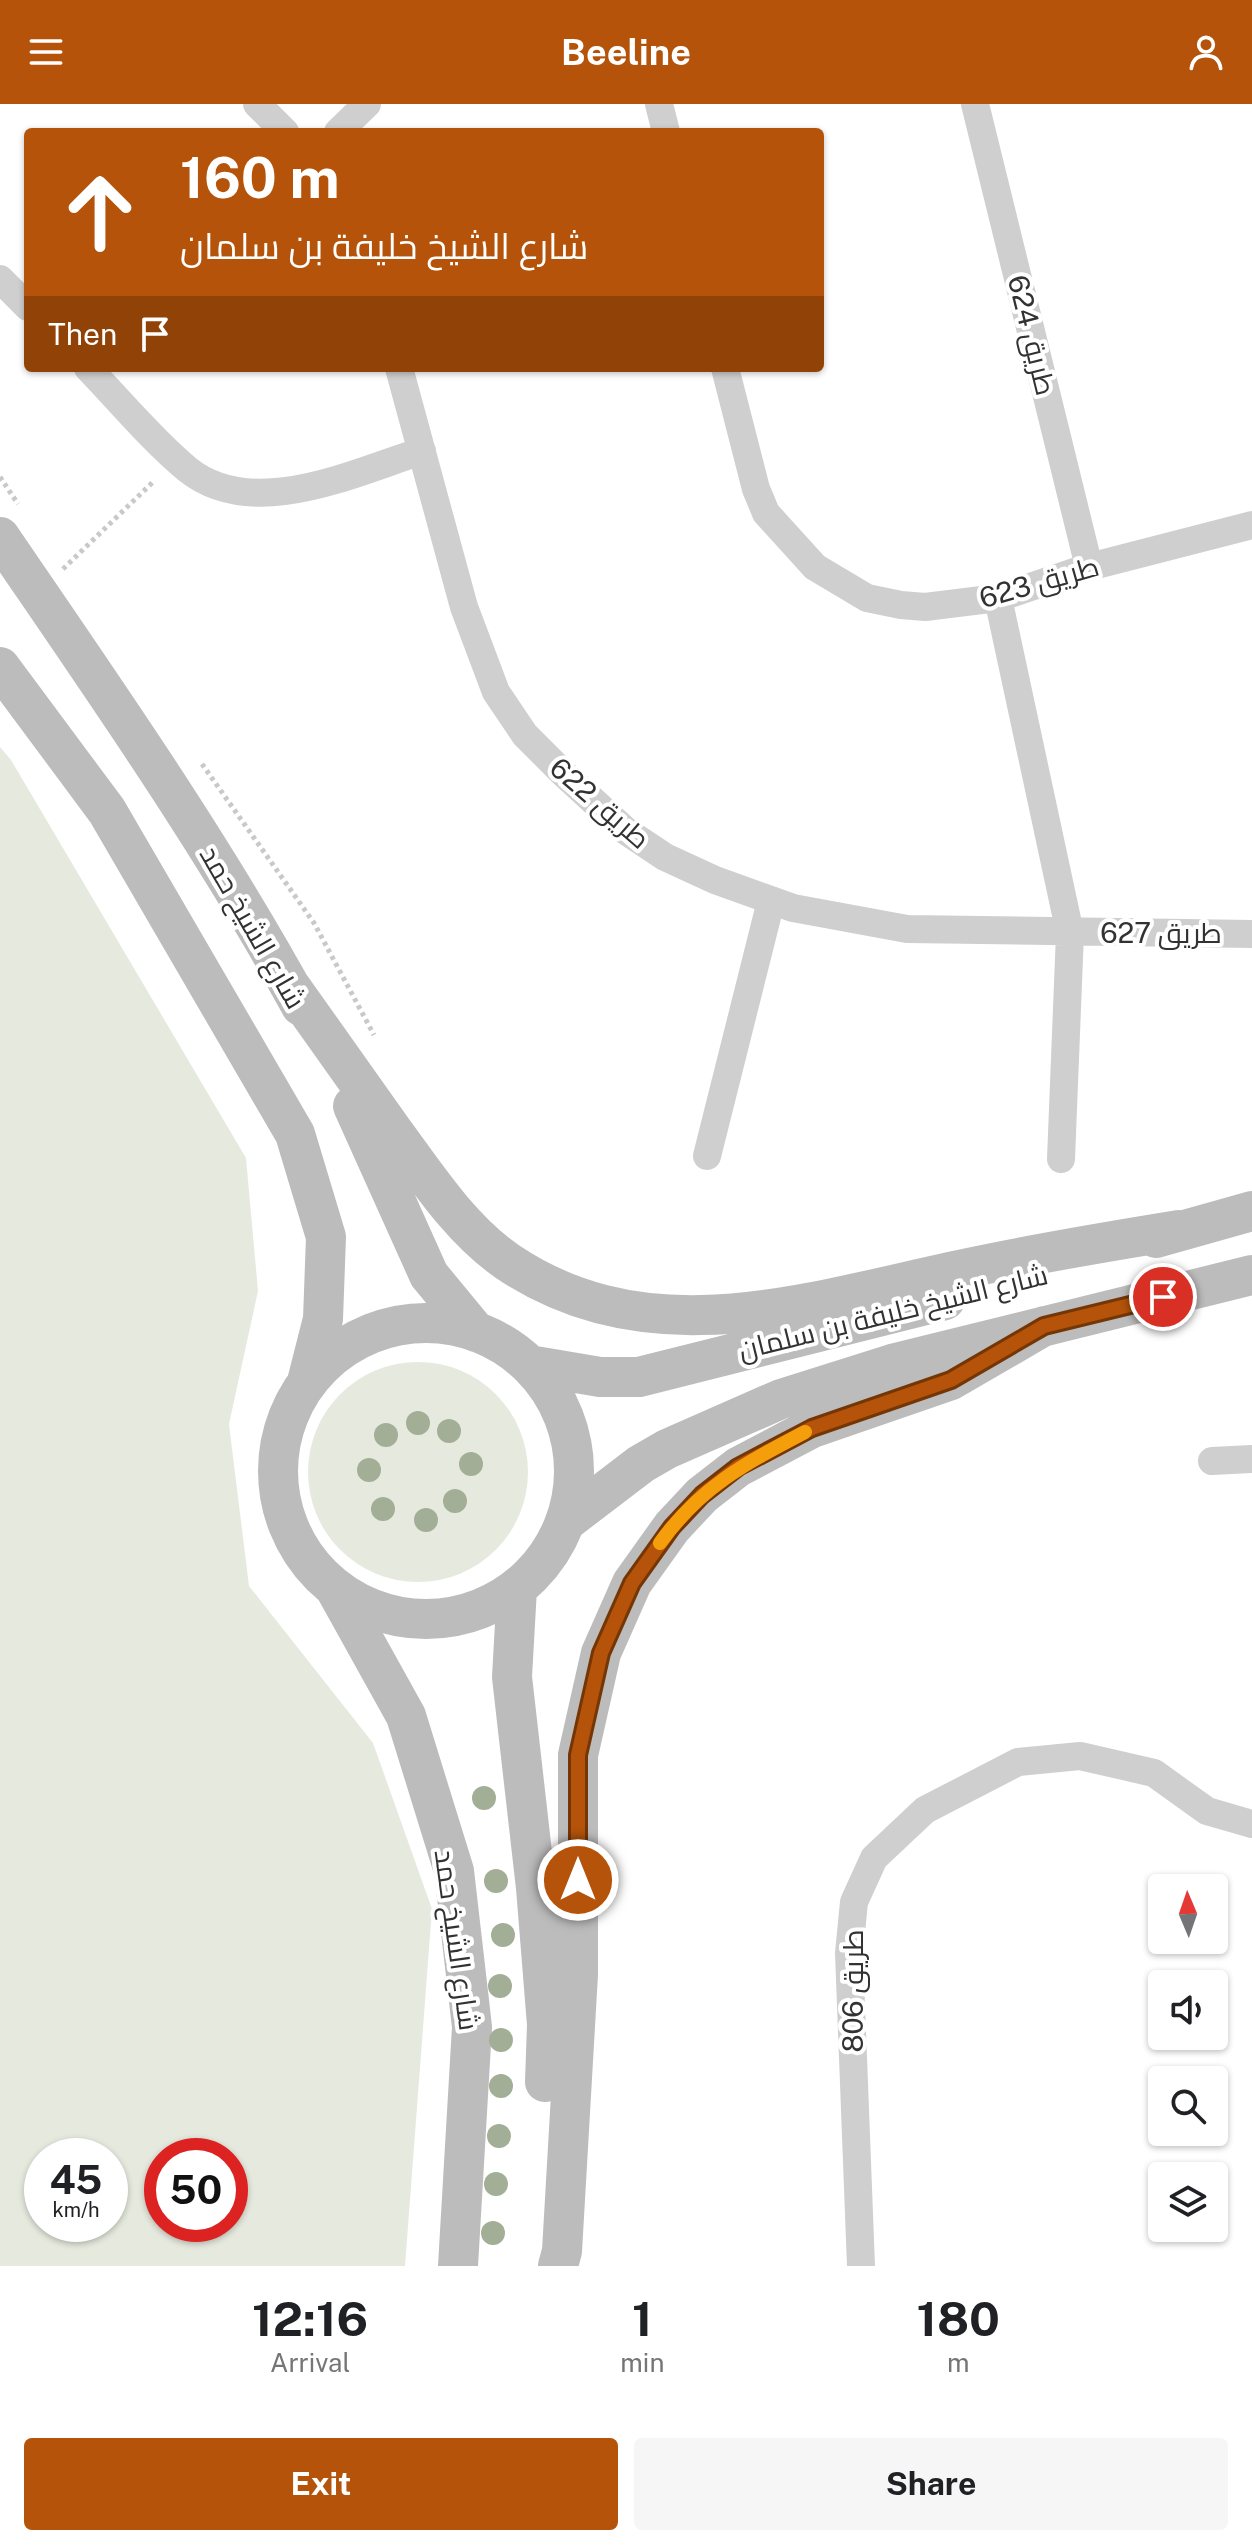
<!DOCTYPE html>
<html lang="en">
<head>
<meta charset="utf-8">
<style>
  body { margin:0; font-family:"Public Sans",Cairo,sans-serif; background:#f6f6f6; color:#202124; height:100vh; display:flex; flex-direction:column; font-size:30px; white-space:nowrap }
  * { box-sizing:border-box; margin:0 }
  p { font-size:26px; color:#757577 }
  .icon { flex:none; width:44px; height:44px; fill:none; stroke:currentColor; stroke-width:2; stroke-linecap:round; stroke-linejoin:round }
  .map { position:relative; height:2162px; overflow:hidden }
  .panel { display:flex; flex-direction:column; background:#fff; flex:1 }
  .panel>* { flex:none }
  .top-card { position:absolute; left:24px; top:24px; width:800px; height:244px; border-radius:8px; box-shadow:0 2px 6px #0004; background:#b45309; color:#fff; overflow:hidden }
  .needle { width:52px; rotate:358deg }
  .tools { position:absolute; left:1148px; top:1770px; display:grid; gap:16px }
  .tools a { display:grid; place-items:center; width:80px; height:80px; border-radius:8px; background:#fff; box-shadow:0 2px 6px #0004; font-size:40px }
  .speed { position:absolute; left:24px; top:2034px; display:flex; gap:16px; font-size:40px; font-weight:700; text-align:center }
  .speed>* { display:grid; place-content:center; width:104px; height:104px; border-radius:50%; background:#fff; box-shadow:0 2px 6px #0004; line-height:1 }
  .speed small { font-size:20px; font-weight:400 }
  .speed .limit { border:12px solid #d22; background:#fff; color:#111 }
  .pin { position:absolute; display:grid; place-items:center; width:68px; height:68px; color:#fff; margin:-34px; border:4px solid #fff; border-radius:50%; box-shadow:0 2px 8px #0007 }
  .me { position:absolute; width:88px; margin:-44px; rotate:0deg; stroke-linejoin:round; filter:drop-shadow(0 0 6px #0008) }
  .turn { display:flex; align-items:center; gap:28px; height:168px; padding:0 24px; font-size:36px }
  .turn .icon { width:104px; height:104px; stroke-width:2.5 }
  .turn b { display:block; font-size:56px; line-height:68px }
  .then { display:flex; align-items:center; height:76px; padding:0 24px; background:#0003; gap:16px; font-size:30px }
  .eta { display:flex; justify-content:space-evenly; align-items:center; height:136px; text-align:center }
  .eta b { font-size:48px; font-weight:700; line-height:56px }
  .primary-button { display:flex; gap:16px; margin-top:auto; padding:16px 24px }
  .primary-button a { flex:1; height:92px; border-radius:8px; background:#b45309; color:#fff; font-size:32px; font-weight:700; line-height:92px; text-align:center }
  .primary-button a+a { background:#f6f6f6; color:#202124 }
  header { display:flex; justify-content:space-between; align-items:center; height:104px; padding:0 24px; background:#b45309; color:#fff; font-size:36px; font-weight:700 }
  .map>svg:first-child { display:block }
</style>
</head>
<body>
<header><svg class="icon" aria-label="menu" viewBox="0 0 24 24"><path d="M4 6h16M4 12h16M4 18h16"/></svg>Beeline<svg class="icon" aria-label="person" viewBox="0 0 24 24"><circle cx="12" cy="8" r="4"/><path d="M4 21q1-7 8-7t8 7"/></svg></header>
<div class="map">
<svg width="1252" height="2162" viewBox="0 0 1252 2162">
  <rect width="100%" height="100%" fill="#fff"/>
  <!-- green -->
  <path fill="#e6eade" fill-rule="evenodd" d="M0 643 11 656 246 1054 258 1187 229 1320 249 1482 373 1639 432 1805 405 2162H0ZM42 2052H110V2120H42ZM162 2052H230V2120H162Z
    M308 1368a110 110 0 1 1 220 0a110 110 0 1 1-220 0Z"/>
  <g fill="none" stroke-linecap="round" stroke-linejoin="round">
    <!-- path -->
    <path stroke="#c9c9c9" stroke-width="5" stroke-dasharray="4 4" stroke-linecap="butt" d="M0 373 18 400
      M63 465 154 377
      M202 660 314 819 374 931"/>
    <!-- street -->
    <path stroke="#cfcfcf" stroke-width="28" d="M257 0 285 28
      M659 0 666 28
      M975 0 1089 463
      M338 28 367 0
      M0 175 28 203
      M88 264C119 296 153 337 187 365 252 418 353 369 422 347
      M399 264 464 503 496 588 525 631 563 669 626 727 665 753 715 776 793 804 907 825 1252 830
      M725 264 756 385 766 409 815 463 867 494 901 501 925 503 998 494 1089 463 1252 421
      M998 494 1070 829 1061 1055
      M707 1052 771 797
      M1212 1357 1252 1355
      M861 2162 849 1849 854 1798 874 1754 925 1706 1018 1658 1080 1652 1154 1669 1207 1707 1252 1720"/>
    <!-- secondary -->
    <path stroke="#bcbcbc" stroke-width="40" d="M0 433C105 587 212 739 301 902
      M0 563 107 707 295 1030 326 1133 323 1215 307 1278
      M288 879C323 928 358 977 393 1027 427 1073 460 1125 508 1158 649 1253 808 1198 959 1166 1032 1150 1105 1138 1179 1126
      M353 1002 429 1171 476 1228
      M1156 1134 1252 1107
      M278 1367a148 148 0 1 1 296 0a148 148 0 1 1-296 0Z
      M529 1261 600 1273H639L945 1196
      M565 1418 641 1360 667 1345 781 1295 892 1260 1252 1171
      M517 1484 512 1573 536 1784 547 1921 545 1978
      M336 1486 406 1612 454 1767 472 1923 458 2162
      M558 2162 562 2147 578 1870V1651L601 1549 632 1479 672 1423 702 1391 738 1363 812 1324 951 1276 1044 1222"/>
  </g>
  <!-- trees -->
  <g fill="#a3ae96">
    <circle cx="418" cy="1319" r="12"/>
    <circle cx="449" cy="1327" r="12"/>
    <circle cx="386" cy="1331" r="12"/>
    <circle cx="471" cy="1360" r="12"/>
    <circle cx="369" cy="1366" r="12"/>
    <circle cx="455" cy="1397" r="12"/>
    <circle cx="383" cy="1405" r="12"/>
    <circle cx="426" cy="1416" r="12"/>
    <circle cx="484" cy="1694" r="12"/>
    <circle cx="496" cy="1777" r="12"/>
    <circle cx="503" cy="1831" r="12"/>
    <circle cx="500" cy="1882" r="12"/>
    <circle cx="501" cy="1936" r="12"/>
    <circle cx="501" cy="1982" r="12"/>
    <circle cx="499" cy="2032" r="12"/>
    <circle cx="496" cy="2080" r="12"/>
    <circle cx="493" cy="2129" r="12"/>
  </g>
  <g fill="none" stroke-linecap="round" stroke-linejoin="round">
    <defs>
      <path id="route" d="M578 1776V1651L601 1549 632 1479 672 1423 702 1391 738 1363 812 1324 951 1276 1044 1222 1163 1193"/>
    </defs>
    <!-- route casing -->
    <use href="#route" stroke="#753606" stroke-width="20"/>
    <!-- route -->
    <use href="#route" stroke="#b45309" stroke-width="14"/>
    <!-- slow -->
    <path stroke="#f59e0b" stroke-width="14" d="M660 1439C700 1383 746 1359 805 1328"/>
  </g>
  <g text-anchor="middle" stroke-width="8" stroke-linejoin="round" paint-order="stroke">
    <!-- street labels -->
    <g font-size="28" fill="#323232" stroke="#fff">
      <text transform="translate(1032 231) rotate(76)" y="10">طريق 624</text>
      <text transform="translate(1039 478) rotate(-16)" y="10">طريق 623</text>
      <text transform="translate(600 699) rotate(41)" y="10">طريق 622</text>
      <text transform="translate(253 823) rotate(60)" y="10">شارع الشيخ حمد</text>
      <text x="1161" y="839">طريق 627</text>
      <text transform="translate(893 1208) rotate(-14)" y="10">شارع الشيخ خليفة بن سلمان</text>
      <text transform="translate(457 1836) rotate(82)" y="10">شارع الشيخ حمد</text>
      <text transform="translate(853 1887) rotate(-90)" y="10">طريق 806</text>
    </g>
  </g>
</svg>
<div class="tools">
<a><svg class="needle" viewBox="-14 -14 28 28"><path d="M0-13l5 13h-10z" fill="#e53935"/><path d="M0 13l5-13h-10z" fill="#757577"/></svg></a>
<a><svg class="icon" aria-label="sound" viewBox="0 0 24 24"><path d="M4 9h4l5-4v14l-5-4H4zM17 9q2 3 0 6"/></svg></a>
<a><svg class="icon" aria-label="search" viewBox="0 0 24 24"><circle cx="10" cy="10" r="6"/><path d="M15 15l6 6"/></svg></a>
<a><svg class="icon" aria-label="layers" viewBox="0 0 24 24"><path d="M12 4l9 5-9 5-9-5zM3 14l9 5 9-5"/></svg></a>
</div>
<div class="speed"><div>45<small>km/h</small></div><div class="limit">50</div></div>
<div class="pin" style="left:1163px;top:1193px;background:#d93025"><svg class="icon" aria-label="arrive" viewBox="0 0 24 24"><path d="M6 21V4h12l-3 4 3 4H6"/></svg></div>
<svg class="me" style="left:578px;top:1776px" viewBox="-20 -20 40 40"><circle r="17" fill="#b45309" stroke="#fff" stroke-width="3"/><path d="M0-11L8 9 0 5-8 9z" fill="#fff"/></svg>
<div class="top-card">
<div class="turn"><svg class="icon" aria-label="ahead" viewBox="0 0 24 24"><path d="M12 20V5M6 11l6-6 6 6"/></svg><div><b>160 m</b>شارع الشيخ خليفة بن سلمان</div></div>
<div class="then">Then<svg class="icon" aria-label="arrive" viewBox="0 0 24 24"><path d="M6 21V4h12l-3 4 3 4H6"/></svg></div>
</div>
</div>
<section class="panel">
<div class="eta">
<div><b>12:16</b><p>Arrival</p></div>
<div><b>1</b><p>min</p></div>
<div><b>180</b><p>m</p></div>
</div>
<div class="primary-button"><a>Exit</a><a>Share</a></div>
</section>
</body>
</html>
